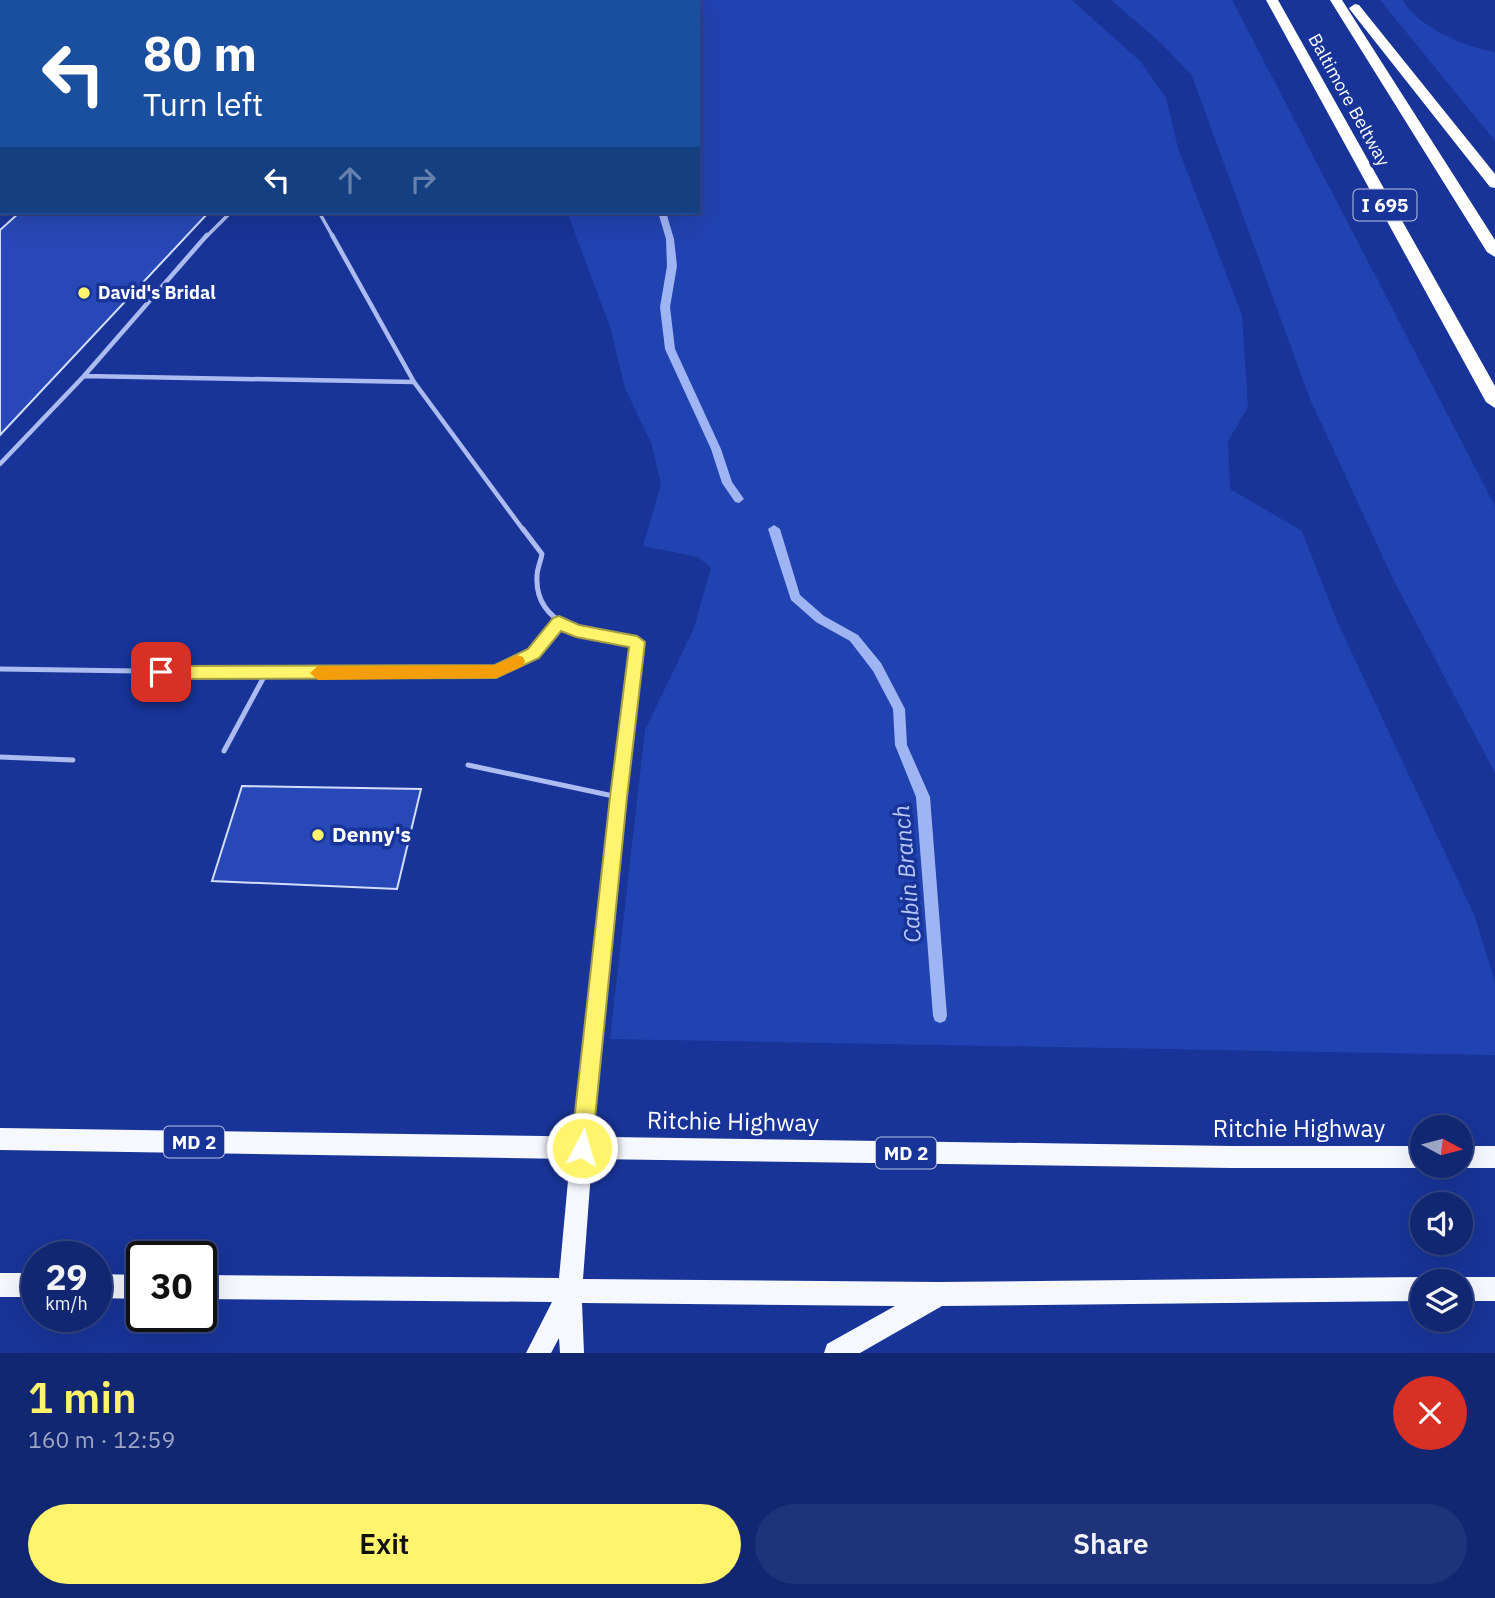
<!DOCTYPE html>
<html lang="en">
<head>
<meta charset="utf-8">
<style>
  body { margin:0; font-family:"IBM Plex Sans",sans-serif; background:#1f337a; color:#f1f3f6; height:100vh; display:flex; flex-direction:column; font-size:26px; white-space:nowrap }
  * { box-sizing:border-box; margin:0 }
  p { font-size:23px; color:#9ca5c4 }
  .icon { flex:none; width:38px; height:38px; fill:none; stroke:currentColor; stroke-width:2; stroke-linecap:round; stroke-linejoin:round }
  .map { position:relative; height:1353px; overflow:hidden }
  .details { display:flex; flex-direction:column; background:#122772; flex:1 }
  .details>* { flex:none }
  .banner { position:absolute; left:0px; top:0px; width:700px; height:214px; box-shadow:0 7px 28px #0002,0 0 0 2px #314484; background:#1a4fa0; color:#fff; overflow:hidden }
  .needle { width:46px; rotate:97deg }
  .tools { position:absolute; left:1410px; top:1115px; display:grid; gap:14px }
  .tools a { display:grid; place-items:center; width:63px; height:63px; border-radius:50%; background:#122772; box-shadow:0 7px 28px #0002,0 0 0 2px #314484; font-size:35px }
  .speed { position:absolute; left:21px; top:1241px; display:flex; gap:14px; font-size:35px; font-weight:700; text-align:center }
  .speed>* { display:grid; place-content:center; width:91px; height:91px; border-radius:50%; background:#122772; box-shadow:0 7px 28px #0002,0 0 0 2px #314484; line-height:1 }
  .speed small { font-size:18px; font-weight:400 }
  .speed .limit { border:4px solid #111; border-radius:10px; background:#fff; color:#111 }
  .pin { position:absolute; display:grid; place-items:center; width:60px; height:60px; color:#fff; margin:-30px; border-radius:14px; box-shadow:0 4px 10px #0006 }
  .me { position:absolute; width:77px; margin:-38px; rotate:6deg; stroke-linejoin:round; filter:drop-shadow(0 0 5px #0008) }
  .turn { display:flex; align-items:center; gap:24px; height:147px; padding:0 28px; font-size:32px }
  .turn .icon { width:91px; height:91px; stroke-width:2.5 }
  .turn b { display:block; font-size:49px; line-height:60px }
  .lanes { display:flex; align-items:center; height:66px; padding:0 28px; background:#0003; justify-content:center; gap:35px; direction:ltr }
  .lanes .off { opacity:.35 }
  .round { display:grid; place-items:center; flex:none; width:74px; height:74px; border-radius:37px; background:#1f337a }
  .headline { display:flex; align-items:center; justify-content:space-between; height:119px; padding:0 28px }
  h1 { font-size:42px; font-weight:600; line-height:52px; color:#fff46c }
  .cta { display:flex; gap:14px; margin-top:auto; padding:14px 28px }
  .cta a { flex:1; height:80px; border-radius:42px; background:#fff46c; color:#111; font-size:28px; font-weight:600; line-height:80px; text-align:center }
  .cta a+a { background:#1f337a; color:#f1f3f6 }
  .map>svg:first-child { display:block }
</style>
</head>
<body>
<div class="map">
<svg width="1495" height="1353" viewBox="0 0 1495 1353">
  <rect width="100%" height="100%" fill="#183498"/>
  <!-- green -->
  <path fill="#2142b1" d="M498 0H1072L1141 62 1166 98 1178 148 1242 315 1248 407 1228 441 1230 489 1302 531 1337 621 1475 917 1495 982V1055L610 1039 645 730 694 628 711 568 698 557 643 546 661 484 651 443 625 388 610 327 567 212H698V2Z
    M1111 0H1232L1495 506V773L1393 579 1310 399 1192 76 1163 45Z
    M1380 0H1403C1415 26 1468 48 1495 52V141Z"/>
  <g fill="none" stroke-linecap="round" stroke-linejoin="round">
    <!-- stream -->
    <path fill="#9fb4f3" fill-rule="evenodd" d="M553 0H561L562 2H555Z
      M658 212H666L674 239 677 266 670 307 675 349 721 449 732 482 744 499 739 503 735 502 722 483 711 449 665 349 660 307 667 266 666 239Z
      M774 525 780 529 800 595 824 616 858 635 881 663 905 709 907 745 930 797 947 1016 945 1021 940 1023 935 1021 933 1016 916 797 895 745 893 709 873 671 850 641 816 622 791 600 768 529Z"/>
  </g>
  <!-- building -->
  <path fill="#2748b6" stroke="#d3ddfc" stroke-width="2" d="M248 0H407L246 2Z
    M20 212H209L0 435V230Z
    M242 786 421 789 397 889 212 881Z"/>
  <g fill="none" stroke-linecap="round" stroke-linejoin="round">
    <!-- service-far2 -->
    <path stroke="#acbcf1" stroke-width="3.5" d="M319 212 333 237
      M206 237 231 212"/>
    <!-- service-far1 -->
    <path stroke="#acbcf1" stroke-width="4.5" d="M332 235 414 382 524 531
      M84 376 414 382
      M0 464 84 376 207 235"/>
    <!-- service -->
    <path stroke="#acbcf1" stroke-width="5" d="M523 529 542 554C541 561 537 568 537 576 534 630 597 636 637 642
      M0 669 266 673 496 672 533 653 559 623
      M224 751 266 673
      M0 757 73 760
      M468 765 618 797"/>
    <!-- minor-far1 -->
    <path stroke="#acbcf1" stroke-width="7" d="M608 897 637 642"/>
    <!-- minor -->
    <path stroke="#acbcf1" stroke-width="9" d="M582 1144 608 896"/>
    <!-- primary -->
    <path fill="#f6f8ff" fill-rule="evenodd" d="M0 1128 1231 1146H1423V1166H1430L1423 1168H1231L592 1159 583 1279 939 1282 1423 1277 1432 1281H1423V1301L942 1306 860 1353H824L827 1344 895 1306 582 1303 584 1353H560L559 1338 551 1353H526L552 1302 201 1299V1275L559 1278 570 1159 0 1150Z
      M1461 1146H1495V1168H1461L1454 1166H1461Z
      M0 1273H37V1297H0Z
      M96 1274 142 1275V1299L96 1298Z
      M1461 1277H1495V1301H1461V1281H1452Z"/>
    <!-- motorway -->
    <path fill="#fff" fill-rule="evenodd" d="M6 0H19L5 2Z
      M97 0H110L96 2Z
      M1266 0H1278L1495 386V408L1486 402Z
      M1330 0H1342L1495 240V257L1487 252Z
      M1355 4 1359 5 1495 174V188L1490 187 1351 11 1349 8Z
      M0 78H2L0 87Z"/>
  </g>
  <!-- route -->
  <path fill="#fff46c" stroke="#a69f46" stroke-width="2" d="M559 616 579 625 637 636 645 642 627 797 592 1148 589 1155 582 1158 574 1155 571 1148 610 797 629 647 576 637 561 631 539 658 496 678 161 679 153 672 161 666 495 665 528 649 553 618Z"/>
  <!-- slow -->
  <path fill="#f59e0b" d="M517 655 523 657 525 661 523 666 496 678 318 680 310 673 318 666 495 665Z"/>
  <!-- markers -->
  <g fill="#fff46c" stroke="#183498" stroke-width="2.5">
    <circle cx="84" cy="293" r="7"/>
    <circle cx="318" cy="835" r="7"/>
  </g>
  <g text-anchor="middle" stroke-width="7" stroke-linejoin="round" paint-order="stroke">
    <!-- far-street labels -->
    <g font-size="18" fill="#fff" stroke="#183498">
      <text transform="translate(1349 100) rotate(61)" y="6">Baltimore Beltway</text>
    </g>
    <!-- far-poi labels -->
    <g font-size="18" font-weight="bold" fill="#fff" stroke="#183498" text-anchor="start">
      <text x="98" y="299">David's Bridal</text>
    </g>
    <!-- shield labels -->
    <g fill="#183498" stroke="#bac2e0" stroke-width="2">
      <rect x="1353.5" y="189.5" width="63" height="31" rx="5"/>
      <rect x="164" y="1126.5" width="60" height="31" rx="5"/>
      <rect x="876" y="1137.5" width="60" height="31" rx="5"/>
    </g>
    <g font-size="19" font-weight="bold" fill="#fff">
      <text x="1385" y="212">I 695</text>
      <text x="194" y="1149">MD 2</text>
      <text x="906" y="1160">MD 2</text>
    </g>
    <!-- poi labels -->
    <g font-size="21" font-weight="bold" fill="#fff" stroke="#183498" text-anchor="start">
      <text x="332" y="842">Denny's</text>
    </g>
    <!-- water labels -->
    <g font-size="23" font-style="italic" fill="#b8c8f8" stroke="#183498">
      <text transform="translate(907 874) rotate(-95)" y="8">Cabin Branch</text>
    </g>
    <!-- near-street labels -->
    <g font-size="24" fill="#fff" stroke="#183498">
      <text transform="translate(733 1122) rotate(1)" y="8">Ritchie Highway</text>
      <text x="1299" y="1137">Ritchie Highway</text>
    </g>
  </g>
</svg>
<div class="tools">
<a><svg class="needle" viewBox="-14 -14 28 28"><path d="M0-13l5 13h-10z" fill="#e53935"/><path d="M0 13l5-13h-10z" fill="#9ca5c4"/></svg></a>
<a><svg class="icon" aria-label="sound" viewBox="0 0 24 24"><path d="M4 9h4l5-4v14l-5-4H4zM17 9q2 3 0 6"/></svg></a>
<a><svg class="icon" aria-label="layers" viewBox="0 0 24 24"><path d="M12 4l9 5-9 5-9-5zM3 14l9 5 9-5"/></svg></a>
</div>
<div class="speed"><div>29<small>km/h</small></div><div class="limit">30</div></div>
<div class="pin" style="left:161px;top:672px;background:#d93025"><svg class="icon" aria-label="arrive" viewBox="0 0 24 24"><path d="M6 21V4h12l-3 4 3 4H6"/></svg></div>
<svg class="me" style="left:582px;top:1148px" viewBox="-20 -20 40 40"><circle r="17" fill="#fff46c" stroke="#fff" stroke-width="3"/><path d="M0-11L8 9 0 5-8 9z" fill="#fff"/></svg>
<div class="banner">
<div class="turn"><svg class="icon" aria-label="left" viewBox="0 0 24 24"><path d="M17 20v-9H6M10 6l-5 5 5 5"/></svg><div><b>80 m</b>Turn left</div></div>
<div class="lanes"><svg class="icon" aria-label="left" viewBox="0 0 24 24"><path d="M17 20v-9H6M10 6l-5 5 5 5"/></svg><svg class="icon off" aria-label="ahead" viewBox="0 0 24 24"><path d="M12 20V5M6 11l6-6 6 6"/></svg><svg class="icon off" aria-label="right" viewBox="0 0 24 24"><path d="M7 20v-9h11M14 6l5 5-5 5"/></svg></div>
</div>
</div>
<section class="details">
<div class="headline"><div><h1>1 min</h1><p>160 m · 12:59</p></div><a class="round" style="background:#d93025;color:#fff"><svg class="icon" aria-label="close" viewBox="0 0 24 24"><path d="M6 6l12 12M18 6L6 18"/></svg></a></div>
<div class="cta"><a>Exit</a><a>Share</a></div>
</section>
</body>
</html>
